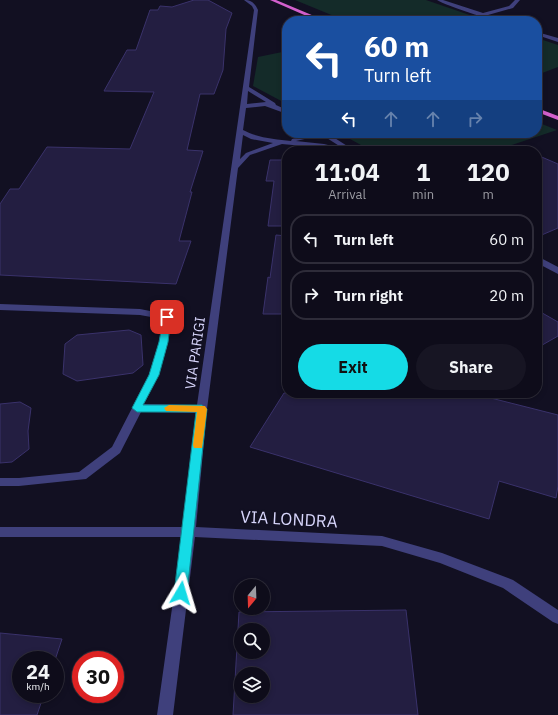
<!DOCTYPE html>
<html lang="en">
<head>
<meta charset="utf-8">
<style>
  body { margin:0; font-family:"IBM Plex Sans",sans-serif; background:#171523; color:#f1f3f6; height:100vh; display:flex; flex-direction:column; font-size:15px; white-space:nowrap }
  * { box-sizing:border-box; margin:0 }
  p { font-size:13px; color:#9b9ba2 }
  .icon { flex:none; width:22px; height:22px; fill:none; stroke:currentColor; stroke-width:2; stroke-linecap:round; stroke-linejoin:round }
  .map { position:relative; flex:1; overflow:hidden }
  .drawer { position:absolute; left:282px; top:146px; width:260px; height:252px; display:flex; flex-direction:column; background:#0e0c1a; border-radius:16px; box-shadow:0 2px 6px #0003,0 0 0 1px #2e2c39 }
  .drawer>* { flex:none }
  .guide { position:absolute; left:282px; top:16px; width:260px; height:122px; border-radius:16px; box-shadow:0 2px 6px #0003,0 0 0 1px #2e2c39; background:#1a4fa0; color:#fff; overflow:hidden }
  .needle { width:26px; rotate:199deg }
  .tools { position:absolute; left:234px; top:579px; display:grid; gap:8px }
  .tools a { display:grid; place-items:center; width:36px; height:36px; border-radius:50%; background:#0e0c1a; box-shadow:0 2px 6px #0003,0 0 0 1px #2e2c39; font-size:20px }
  .speed { position:absolute; left:12px; top:651px; display:flex; gap:8px; font-size:20px; font-weight:700; text-align:center }
  .speed>* { display:grid; place-content:center; width:52px; height:52px; border-radius:50%; background:#0e0c1a; box-shadow:0 2px 6px #0003,0 0 0 1px #2e2c39; line-height:1 }
  .speed small { font-size:10px; font-weight:400 }
  .speed .limit { border:6px solid #d22; background:#fff; color:#111 }
  .pin { position:absolute; display:grid; place-items:center; width:34px; height:34px; color:#fff; margin:-17px; border-radius:8px; box-shadow:0 2px 6px #0006 }
  .me { position:absolute; width:44px; margin:-22px; rotate:7deg; stroke-linejoin:round; filter:drop-shadow(0 0 3px #0008) }
  .turn { display:flex; align-items:center; gap:14px; height:84px; padding:0 16px; font-size:18px }
  .turn .icon { width:52px; height:52px; stroke-width:2.5 }
  .turn b { display:block; font-size:28px; line-height:34px }
  .lanes { display:flex; align-items:center; height:38px; padding:0 16px; background:#0003; justify-content:center; gap:20px; direction:ltr }
  .lanes .off { opacity:.35 }
  .eta { display:flex; justify-content:space-evenly; align-items:center; height:68px; text-align:center }
  .eta b { font-size:24px; font-weight:700; line-height:28px }
  .action { display:flex; gap:8px; margin-top:auto; padding:8px 16px }
  .action a { flex:1; height:46px; border-radius:24px; background:#15dbe6; color:#111; font-size:16px; font-weight:700; line-height:46px; text-align:center }
  .action a+a { background:#171523; color:#f1f3f6 }
  ul { padding:0; list-style:none }
  li { display:flex; align-items:center; gap:12px; height:50px; margin:0 8px 6px; padding:0 8px; border:2px solid #2e2c39; border-radius:16px }
  li div { flex:1 }
  li b { display:block; font-size:15px }
  li em { font-style:normal }
  .map>svg:first-child { display:block }
</style>
</head>
<body>
<div class="map">
<svg width="558" height="715" viewBox="0 0 558 715">
  <rect width="100%" height="100%" fill="#121022"/>
  <!-- green -->
  <path fill="#142b29" d="M295 0H426L487 21H346Z
    M537 38 558 45V67L537 75Z
    M287 51V104L253 86 258 57Z
    M537 122 557 130 494 151H372L339 133H537Z"/>
  <!-- building -->
  <path fill="#231e41" stroke="#3a326b" fill-rule="evenodd" d="M194 0H208L232 13 226 29 223 70 214 94H200L187 150 203 151 190 192H192L179 241H191L176 284 0 275V204L10 189H19L47 147 130 149 154 92 104 91 127 50H136L150 10H158L160 6 172 7Z
    M537 155 558 164V228L537 237Z
    M270 160H287V226H268L274 181H266Z
    M276 235 287 236V314H263L268 277 270 278Z
    M537 310 558 322V336L537 348Z
    M129 330 141 335 143 365 133 373 77 381 63 374 65 344 77 335Z
    M284 393H471L558 415V486L556 498 499 481 489 519 250 447Z
    M20 402 31 408 28 431 29 449 12 462 0 463V404Z
    M406 610 418 715H233L239 612ZM241 630H263V652H241ZM241 674H263V696H241Z
    M0 633 62 639 55 660H21V694H44L37 715H0Z"/>
  <g fill="none" stroke-linecap="round" stroke-linejoin="round">
    <!-- minor -->
    <path fill="#3f407c" fill-rule="evenodd" d="M244 0C251 0 255 3 258 10L249 87 275 103 276 105 287 110V114L265 106 246 108 243 130C258 138 275 139 291 141L292 139 305 136 307 133H314L309 138 296 141 324 144 344 149 319 133H327L355 151H336L324 148 282 144 250 155 238 168 207 409 196 527 382 536 442 553 513 580 558 610V624L553 622 503 588 440 563 382 546 195 537 173 715H157L182 537H0V527H183L196 413 141 412 120 453 86 479 19 486H0V478H19L79 472 112 447 149 375 159 342 162 319 140 315 0 310V304L140 309 170 315 172 317C168 351 160 374 144 404L197 405 254 10 252 6ZM248 91 266 102 247 104ZM243 135 251 139 273 143 246 153 240 159Z
      M437 0H443L483 13 509 6 515 0H520L513 8 488 15 503 21C492 21 447 6 437 0Z
      M537 32 558 38V42L537 35Z
      M537 256 558 267V274L537 263Z"/>
    <!-- trunk -->
    <path fill="#d360cd" fill-rule="evenodd" d="M270 0H276L326 21H318Z
      M537 108 558 116V120L537 112Z"/>
  </g>
  <!-- route -->
  <path fill="#15dbe6" stroke="#0e8e96" d="M164 315H170L171 317 168 342 159 375 143 405H202L207 409 187 593 185 597 181 599 176 597 174 593 196 412H137L132 408 149 375 159 342Z"/>
  <!-- slow -->
  <path fill="#f59e0b" d="M169 405 205 406 207 409 202 448H194L193 445 197 412 166 411 164 408Z"/>
  <g text-anchor="middle" stroke-width="4" stroke-linejoin="round" paint-order="stroke">
    <!-- street labels -->
    <g font-size="14" fill="#d7d5fb" stroke="#121022">
      <text transform="translate(195 353) rotate(-82)" y="5">VIA PARIGI</text>
    </g>
    <!-- near-street labels -->
    <g font-size="17" fill="#d7d5fb" stroke="#121022">
      <text transform="translate(289 519) rotate(3)" y="6">VIA LONDRA</text>
    </g>
  </g>
</svg>
<div class="tools">
<a><svg class="needle" viewBox="-14 -14 28 28"><path d="M0-13l5 13h-10z" fill="#e53935"/><path d="M0 13l5-13h-10z" fill="#9b9ba2"/></svg></a>
<a><svg class="icon" aria-label="search" viewBox="0 0 24 24"><circle cx="10" cy="10" r="6"/><path d="M15 15l6 6"/></svg></a>
<a><svg class="icon" aria-label="layers" viewBox="0 0 24 24"><path d="M12 4l9 5-9 5-9-5zM3 14l9 5 9-5"/></svg></a>
</div>
<div class="speed"><div>24<small>km/h</small></div><div class="limit">30</div></div>
<div class="pin" style="left:167px;top:317px;background:#d93025"><svg class="icon" aria-label="arrive" viewBox="0 0 24 24"><path d="M6 21V4h12l-3 4 3 4H6"/></svg></div>
<svg class="me" style="left:181px;top:593px" viewBox="-20 -20 40 40"><path d="M0-17L14 15 0 8-14 15z" fill="#15dbe6" stroke="#fff" stroke-width="4"/></svg>
<div class="guide">
<div class="turn"><svg class="icon" aria-label="left" viewBox="0 0 24 24"><path d="M17 20v-9H6M10 6l-5 5 5 5"/></svg><div><b>60 m</b>Turn left</div></div>
<div class="lanes"><svg class="icon" aria-label="left" viewBox="0 0 24 24"><path d="M17 20v-9H6M10 6l-5 5 5 5"/></svg><svg class="icon off" aria-label="ahead" viewBox="0 0 24 24"><path d="M12 20V5M6 11l6-6 6 6"/></svg><svg class="icon off" aria-label="ahead" viewBox="0 0 24 24"><path d="M12 20V5M6 11l6-6 6 6"/></svg><svg class="icon off" aria-label="right" viewBox="0 0 24 24"><path d="M7 20v-9h11M14 6l5 5-5 5"/></svg></div>
</div>
<section class="drawer">
<div class="eta">
<div><b>11:04</b><p>Arrival</p></div>
<div><b>1</b><p>min</p></div>
<div><b>120</b><p>m</p></div>
</div>
<ul>
<li><svg class="icon" aria-label="left" viewBox="0 0 24 24"><path d="M17 20v-9H6M10 6l-5 5 5 5"/></svg><div><b>Turn left</b></div><em>60 m</em></li>
<li><svg class="icon" aria-label="right" viewBox="0 0 24 24"><path d="M7 20v-9h11M14 6l5 5-5 5"/></svg><div><b>Turn right</b></div><em>20 m</em></li>
</ul>
<div class="action"><a>Exit</a><a>Share</a></div>
</section>
</div>
</body>
</html>
